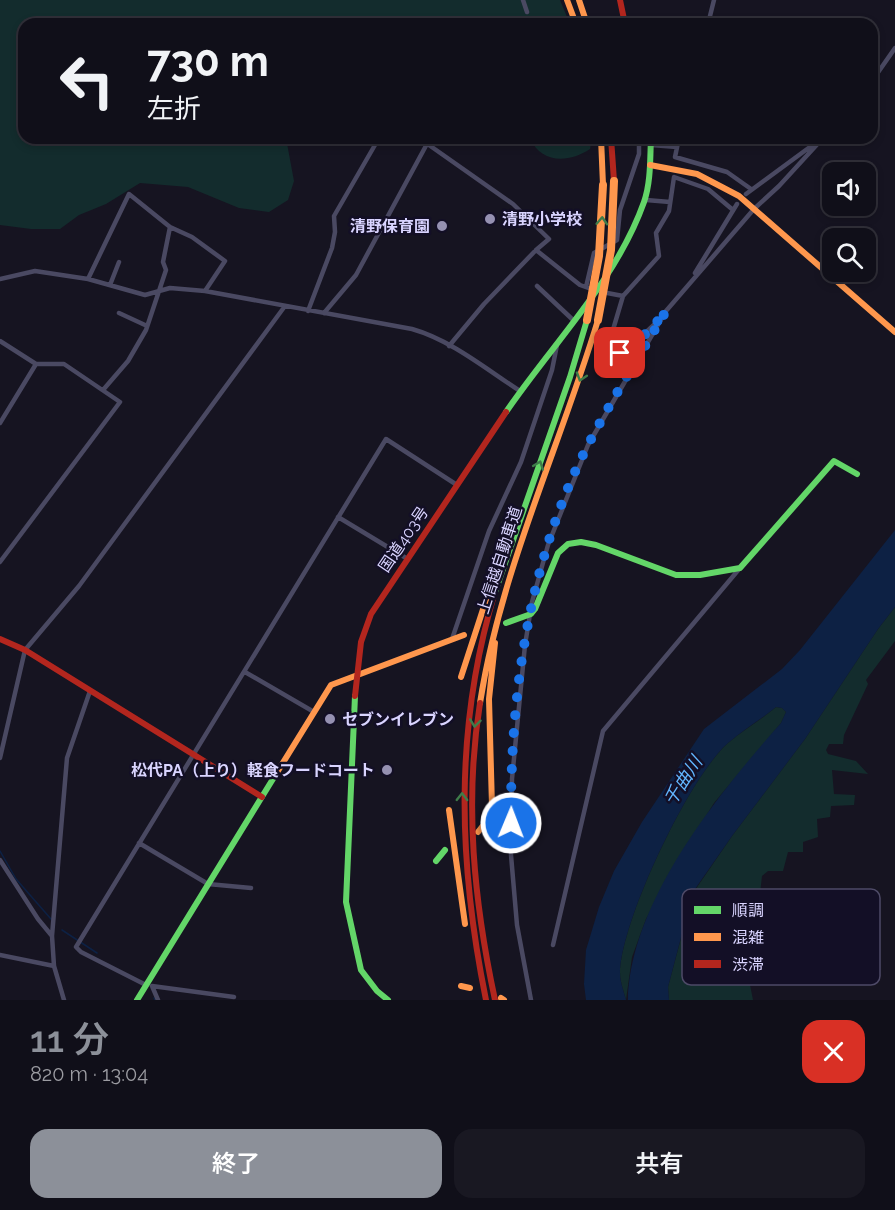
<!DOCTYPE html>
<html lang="ja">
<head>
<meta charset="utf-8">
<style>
  body { margin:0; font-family:Raleway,"Noto Sans JP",sans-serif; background:#191822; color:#f1f3f6; height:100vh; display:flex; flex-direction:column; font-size:22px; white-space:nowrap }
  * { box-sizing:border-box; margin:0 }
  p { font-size:20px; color:#9c9ca2 }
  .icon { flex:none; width:33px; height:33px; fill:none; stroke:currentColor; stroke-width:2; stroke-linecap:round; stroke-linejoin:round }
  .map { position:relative; height:1000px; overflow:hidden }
  .details { display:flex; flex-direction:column; background:#100f19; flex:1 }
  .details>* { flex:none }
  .banner { position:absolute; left:18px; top:18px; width:860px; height:126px; border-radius:18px; box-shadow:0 3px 9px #0003,0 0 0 2px #302f38; background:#100f19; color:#f1f3f6; overflow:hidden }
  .controls { position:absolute; left:822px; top:162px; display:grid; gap:12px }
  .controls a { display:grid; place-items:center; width:54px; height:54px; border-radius:12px; background:#100f19; box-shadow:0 3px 9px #0003,0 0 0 2px #302f38; font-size:30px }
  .pin { position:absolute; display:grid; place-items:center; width:51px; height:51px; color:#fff; margin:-26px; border-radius:12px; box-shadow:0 3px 9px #0006 }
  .me { position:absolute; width:66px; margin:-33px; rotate:1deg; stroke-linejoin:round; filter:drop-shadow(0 0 4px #0008) }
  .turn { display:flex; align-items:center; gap:21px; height:126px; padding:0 30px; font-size:27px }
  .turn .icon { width:78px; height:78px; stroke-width:2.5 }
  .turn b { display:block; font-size:42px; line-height:51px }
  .round { display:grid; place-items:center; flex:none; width:63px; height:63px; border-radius:18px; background:#191822 }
  .headline { display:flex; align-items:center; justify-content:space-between; height:102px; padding:0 30px }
  h1 { font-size:36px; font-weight:600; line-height:45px; color:#8c9099 }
  .button { display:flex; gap:12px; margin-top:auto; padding:12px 30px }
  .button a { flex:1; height:69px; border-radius:18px; background:#8c9099; color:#fff; font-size:24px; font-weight:600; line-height:69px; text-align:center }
  .button a+a { background:#191822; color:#f1f3f6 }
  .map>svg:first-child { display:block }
</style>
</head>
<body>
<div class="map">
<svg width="895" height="1000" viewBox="0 0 895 1000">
  <rect width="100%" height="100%" fill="#161421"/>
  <!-- green -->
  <path fill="#132c2d" d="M0 0H560L570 24H24V138H286L294 181 288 200 269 212 239 208 188 187 140 183 106 204 79 215 60 229H31L0 225Z
    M530 138H592L590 149C569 163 541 164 530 138Z
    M895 607V641L866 680 868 684 844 735 843 744H829L826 750 828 754 856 761 868 774 832 770 834 794 855 795 854 805 831 806 830 817 817 819 818 837 803 842V852H788L783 871H768L762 876 756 929 748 931 749 980 753 1000H669L668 987 693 893 732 836 805 739 878 629Z
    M776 707 782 708 786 712 781 723 714 803 675 866 646 919 632 957 626 1000C624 992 620 982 620 973 621 921 689 777 728 743 743 730 761 720 776 707Z"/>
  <!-- water -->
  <path fill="#0d2144" d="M895 530V607L878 629 805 739 732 836 693 892 668 987 669 1000H628C630 902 718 794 781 723L786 712 782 708 776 707C760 720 743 730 728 743 689 777 621 921 620 973 620 982 624 992 626 1000H586L584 984 586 950 599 907 614 871 642 822 704 729 782 669 800 650Z"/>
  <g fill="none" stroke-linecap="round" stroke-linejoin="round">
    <!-- stream -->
    <path stroke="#0d2144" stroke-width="1.5" d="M0 851 16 879 51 919
      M62 930 97 953
      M154 998 155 1000"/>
    <!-- street -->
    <path stroke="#4a4962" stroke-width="4.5" d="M523 0 527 12
      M708 24 714 0
      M872 81 895 48
      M419 138 513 204 549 239 536 250
      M679 138 675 157 727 172 751 189
      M651 145 677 147
      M746 194 814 144
      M646 200 670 202
      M695 273 737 204
      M0 279 35 271 88 279 145 295 170 288 205 291 412 329C451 340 486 369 520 391
      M88 279 129 194 170 227 192 237 225 261 205 291
      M110 285 119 262
      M537 286 572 319
      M586 287 594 253 617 240 620 210 639 154V138
      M602 292 623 296
      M308 311 332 248 335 232 334 216 379 138
      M119 313 145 325
      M324 313 356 275 428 142
      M658 321 623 354 607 350 623 296 659 256 656 233 669 211 674 177 708 189 733 210
      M0 341 36 364H64L120 402 0 562
      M449 346 484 304 536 250 580 285 594 290
      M103 390 128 361 146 330 166 270 163 262 170 227
      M0 423 36 364
      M338 517 406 558
      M452 639 489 531 521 462 552 370 557 345
      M245 672 314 712
      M0 758 25 650 79 586 285 306
      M139 843 208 884 251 888
      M0 860 38 919 52 936 54 966 64 1000
      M52 936 67 758 90 691
      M553 945 603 731 740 568
      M0 955 54 966
      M146 985 81 952 76 947 386 439 457 485
      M152 986 234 997
      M152 986 158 1000
      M531 1000 517 925 511 855 512 779 525 645 532 602 548 545 588 445 666 311 754 209 779 186 823 138"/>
    <!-- fast -->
    <path stroke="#63d668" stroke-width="6" d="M506 412C553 343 616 281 644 202 651 182 650 158 651 138
      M495 592 570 377 587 320
      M506 623 531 614 535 609 558 553 568 544 581 542 596 545 676 575H700L740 568 834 461 857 474
      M355 696 346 902 361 970 377 991 388 1000
      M436 861 445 850
      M137 1000 276 774"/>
    <!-- slow -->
    <path stroke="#ff974d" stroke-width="6" d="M567 0 576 24
      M579 0 587 24
      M601 138 603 185
      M650 165 697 174 739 196 895 332
      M461 677 488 594
      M480 703C501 569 559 449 598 320
      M276 774 331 685 464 635
      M449 810 465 924
      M478 832 489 818 492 806 489 699 495 643
      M461 986 470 988
      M501 998 504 1000"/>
    <!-- jam -->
    <path stroke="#b3261e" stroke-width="6" d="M620 0 625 24
      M611 138 614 181
      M0 639 25 650 262 797
      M355 696 361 642 371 614 506 412
      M480 703C464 803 474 902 495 1000
      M486 1000C458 862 454 728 495 592"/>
    <!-- slow-bridge -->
    <path stroke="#ff974d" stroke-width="8" d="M587 320 599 256 603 185
      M598 320 611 250 614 181"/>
  </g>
  <!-- one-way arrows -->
  <defs><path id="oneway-chevron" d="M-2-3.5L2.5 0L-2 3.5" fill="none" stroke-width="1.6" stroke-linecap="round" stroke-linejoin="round" transform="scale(1.5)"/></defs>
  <g stroke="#3f7c4a">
    <use href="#oneway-chevron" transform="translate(602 221) rotate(-87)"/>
    <use href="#oneway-chevron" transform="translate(581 377) rotate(108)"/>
    <use href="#oneway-chevron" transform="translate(539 465) rotate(-69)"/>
    <use href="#oneway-chevron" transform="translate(475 723) rotate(97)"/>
    <use href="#oneway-chevron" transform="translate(462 797) rotate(-89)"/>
  </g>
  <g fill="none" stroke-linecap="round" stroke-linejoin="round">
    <!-- route -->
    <path stroke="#1a73e8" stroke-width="10" stroke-dasharray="0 18" d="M511 823C510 695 529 559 588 445 612 399 640 355 666 311L651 329 623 354 620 353"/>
  </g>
  <!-- markers -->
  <g fill="#9591b1" stroke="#130f26" stroke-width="2">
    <circle cx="490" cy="219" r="6"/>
    <circle cx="442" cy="226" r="6"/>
    <circle cx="330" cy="719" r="6"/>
    <circle cx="387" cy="770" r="6"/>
  </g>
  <g text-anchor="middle" stroke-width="5" stroke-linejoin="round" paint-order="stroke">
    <!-- poi labels -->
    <g font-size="16" font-weight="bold" fill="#d9d4ff" stroke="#130f26" text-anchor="start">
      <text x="502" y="225">清野小学校</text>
      <text x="430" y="232" text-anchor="end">清野保育園</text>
      <text x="342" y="725">セブンイレブン</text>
      <text x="375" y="776" text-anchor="end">松代PA（上り）軽食フードコート</text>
    </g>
    <!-- street labels -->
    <g font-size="16" fill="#d9d4ff" stroke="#130f26">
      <text transform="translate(403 539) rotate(-56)" y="6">国道403号</text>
      <text transform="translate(499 560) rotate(-72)" y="6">上信越自動車道</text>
    </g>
    <!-- water labels -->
    <g font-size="18" font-style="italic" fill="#62b6ff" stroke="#130f26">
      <text transform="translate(683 781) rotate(-57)" y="6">千曲川</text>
    </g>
  </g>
  <!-- legend -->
  <rect x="682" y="889" width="198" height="96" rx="9" fill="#130f26" stroke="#4e4a67" stroke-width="1.5"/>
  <rect x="694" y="906" width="27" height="8" fill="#63d668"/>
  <rect x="694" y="933" width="27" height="8" fill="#ff974d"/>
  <rect x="694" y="960" width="27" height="8" fill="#b3261e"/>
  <g font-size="16" fill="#d9d4ff">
    <text x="732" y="916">順調</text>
    <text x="732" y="943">混雑</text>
    <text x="732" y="970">渋滞</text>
  </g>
</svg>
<div class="controls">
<a><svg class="icon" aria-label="sound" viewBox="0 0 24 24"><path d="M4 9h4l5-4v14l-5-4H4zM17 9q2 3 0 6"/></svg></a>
<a><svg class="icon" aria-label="search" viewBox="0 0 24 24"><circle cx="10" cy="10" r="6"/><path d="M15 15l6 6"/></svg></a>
</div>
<div class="pin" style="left:620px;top:353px;background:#d93025"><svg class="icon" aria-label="arrive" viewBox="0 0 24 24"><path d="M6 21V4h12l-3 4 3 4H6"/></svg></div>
<svg class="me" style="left:511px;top:823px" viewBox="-20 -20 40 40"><circle r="17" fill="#1a73e8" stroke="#fff" stroke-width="3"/><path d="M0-11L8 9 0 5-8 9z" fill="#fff"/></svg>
<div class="banner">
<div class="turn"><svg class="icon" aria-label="left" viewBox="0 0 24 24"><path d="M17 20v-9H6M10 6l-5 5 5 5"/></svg><div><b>730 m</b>左折</div></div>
</div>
</div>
<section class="details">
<div class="headline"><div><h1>11 分</h1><p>820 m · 13:04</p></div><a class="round" style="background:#d93025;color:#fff"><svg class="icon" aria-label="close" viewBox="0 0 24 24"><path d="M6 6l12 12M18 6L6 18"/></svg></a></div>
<div class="button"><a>終了</a><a>共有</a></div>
</section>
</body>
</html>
